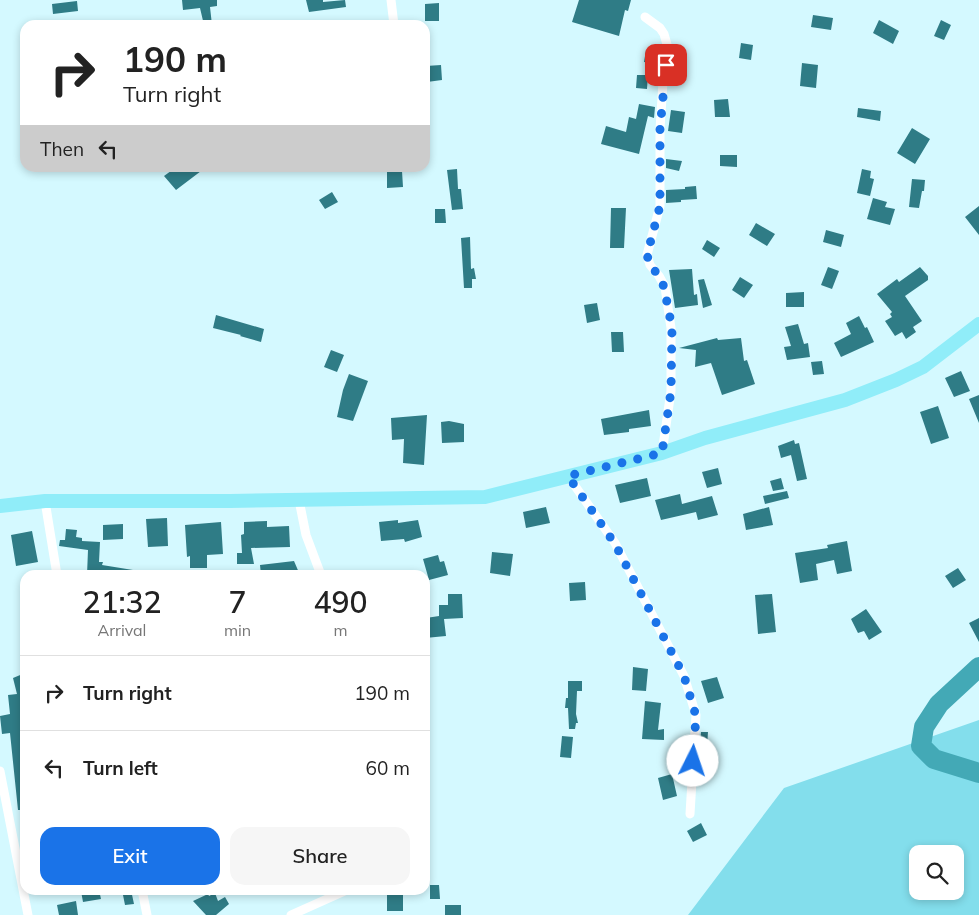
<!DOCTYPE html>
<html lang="en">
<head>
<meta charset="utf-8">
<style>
  body { margin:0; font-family:Mulish,sans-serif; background:#f6f6f6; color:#222; height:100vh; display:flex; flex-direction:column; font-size:19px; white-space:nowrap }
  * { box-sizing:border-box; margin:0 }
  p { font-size:16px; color:#767676 }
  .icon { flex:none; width:28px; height:28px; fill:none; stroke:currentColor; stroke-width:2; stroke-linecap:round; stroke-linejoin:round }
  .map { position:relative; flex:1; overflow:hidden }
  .drawer { position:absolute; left:20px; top:570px; width:410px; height:325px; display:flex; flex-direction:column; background:#fff; border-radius:15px; box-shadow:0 2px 8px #0003 }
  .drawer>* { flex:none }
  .hud { position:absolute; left:20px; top:20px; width:410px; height:152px; border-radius:15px; box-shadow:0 2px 8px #0003; background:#fff; color:#222; overflow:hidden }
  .fabs { position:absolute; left:909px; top:845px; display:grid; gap:10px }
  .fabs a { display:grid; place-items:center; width:55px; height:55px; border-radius:10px; background:#fff; box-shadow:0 2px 8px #0003; font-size:25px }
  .pin { position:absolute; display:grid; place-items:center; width:42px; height:42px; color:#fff; margin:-21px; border-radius:10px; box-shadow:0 2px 8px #0006 }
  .me { position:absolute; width:55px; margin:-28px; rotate:4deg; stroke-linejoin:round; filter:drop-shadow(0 0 4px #0008) }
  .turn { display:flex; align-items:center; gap:18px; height:105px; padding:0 20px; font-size:22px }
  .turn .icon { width:65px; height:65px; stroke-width:2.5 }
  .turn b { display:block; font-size:35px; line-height:42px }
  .then { display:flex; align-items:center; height:48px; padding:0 20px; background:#0003; gap:10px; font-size:19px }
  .eta { display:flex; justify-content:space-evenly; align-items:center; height:85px; text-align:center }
  .eta b { font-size:30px; font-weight:600; line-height:35px }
  .button { display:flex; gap:10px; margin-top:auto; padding:10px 20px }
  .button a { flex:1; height:58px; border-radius:15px; background:#1a73e8; color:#fff; font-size:20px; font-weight:600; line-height:58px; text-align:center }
  .button a+a { background:#f6f6f6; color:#222 }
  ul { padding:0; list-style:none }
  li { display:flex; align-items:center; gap:15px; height:75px; padding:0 20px; border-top:1px solid #e0e0e0 }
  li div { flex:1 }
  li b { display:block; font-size:19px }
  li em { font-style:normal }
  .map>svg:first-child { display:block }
</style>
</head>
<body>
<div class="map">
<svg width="979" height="915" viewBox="0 0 979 915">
  <rect width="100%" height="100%" fill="#d4f9ff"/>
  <!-- green -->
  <path fill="#83deec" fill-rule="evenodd" d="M979 720V915H688L784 788ZM918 854H955V891H918Z"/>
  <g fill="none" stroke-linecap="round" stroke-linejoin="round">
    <!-- river -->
    <path stroke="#43a9b6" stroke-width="20" d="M979 667 939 704 924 727 921 746 934 759 979 773"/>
  </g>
  <!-- building -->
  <path fill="#2f7c86" d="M182 0H217V6L210 7 212 25H204L200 8 183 10Z
    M306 0H323V2L345 0 346 7 309 12Z
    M579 0H631L628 11 625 10 619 36 572 22Z
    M77 1 78 11 53 14 52 4Z
    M439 3V21H425V4Z
    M813 15 833 18 831 30 811 27Z
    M879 20 899 31 893 44 873 33Z
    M941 20 951 25 944 40 934 36Z
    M741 43 753 45 751 60 739 58Z
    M646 50 661 52 659 64 644 62Z
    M802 63 818 65 816 88 800 86Z
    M441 65 442 80 427 82 426 66Z
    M637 75H648L647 89 636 88Z
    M728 99 730 117H715L714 100Z
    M639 104 655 107 654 118 648 116 639 154 601 144 606 126 626 132 629 117 636 119Z
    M858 108 881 111 880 121 857 117Z
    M671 110 685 112 682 133 668 131Z
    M912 128 930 139 915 164 897 153Z
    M720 155H737V167L720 166Z
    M666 159 682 161 679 171 666 168Z
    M175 168H205L176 190 164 176Z
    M457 169 458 189H461L463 209 452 210 447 170Z
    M862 169 871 171 870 178 874 179 870 196 857 193Z
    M387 171H402L403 187 387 188Z
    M912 179 925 180 924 191H922L919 208 909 207Z
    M696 186 697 199 681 200V202L666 203V190L685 189V187Z
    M332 192 338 202 325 209 319 200Z
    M873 198 887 202 885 207 895 209 890 225 867 219Z
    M979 206V235L965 217Z
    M611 208H626L624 248H610Z
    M435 209H445L446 223H435Z
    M756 223 775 234 767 246 749 235Z
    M826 230 844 235 841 247 823 242Z
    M470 237 471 269 474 268 476 279H472V288H464L461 238Z
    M707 240 720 248 714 257 702 249Z
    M828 267 839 271 832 289 821 285Z
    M920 267 928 276V280L905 296 922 321 913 327 916 332 906 339 902 332 895 336 885 321 892 317 890 314 892 312 877 294 897 279 899 282Z
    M692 269 694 295 697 294 698 305 675 308 669 270Z
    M740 277 753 285 744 298 732 290Z
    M704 279 712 305 703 308 698 280Z
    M804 292V307H786V293Z
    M597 303 600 320 587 323 584 305Z
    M216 315 264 329 261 342 240 336 241 335 213 328Z
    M859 316 865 328 867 327 874 342 841 357 834 343 851 334 846 323Z
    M798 324 804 344 808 343 810 357 787 360 784 347 791 346 785 327Z
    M611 332H623L624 352H612Z
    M717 338 718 340 741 338 744 361 747 360 755 384 722 395 711 363 695 367 696 350 679 348Z
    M331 350 344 355 337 372 324 367Z
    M822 361 824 374 813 375 811 362Z
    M961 371 970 391 954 397 945 378Z
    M349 374 368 381 353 421 337 417 343 390Z
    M979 395V423L969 399Z
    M938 406 949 438 931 444 920 412Z
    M649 410 651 426 629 429V432L604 435 601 419Z
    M427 415 424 465 403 463 404 439 392 440 391 418Z
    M449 421 464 424V442L442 443 441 422Z
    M794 440 795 444 799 443 807 479 797 481 791 455 781 458 778 446Z
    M718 468 722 484 707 488 702 472Z
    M647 478 651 496 620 503 615 485Z
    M781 478 784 489 773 491 770 481Z
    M787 491 789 498 765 504 763 496Z
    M680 494 682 504 712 496 718 515 698 520 696 512 661 520 655 500Z
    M546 507 550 523 526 528 523 512Z
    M769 507 773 525 746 530 743 514Z
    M167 518 168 546 148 547 146 519Z
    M398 520V523L418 520 422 537 405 542 404 539 381 541 379 522Z
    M267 521V527L289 526 290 547 251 548 254 564H237V553H242L241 535 244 534V522Z
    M221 522 223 554 207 555V568H190V556L187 557 185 525Z
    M123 524V539L103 540V525Z
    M66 529 77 530 76 537 82 538V541L100 542 99 562H103L102 565 133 570 132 575H87L88 550 59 546 60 540H65Z
    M32 531 38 562 16 566 11 535Z
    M847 541 852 571 837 574 834 560 816 564 818 580 800 583 795 553 828 548 827 545Z
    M492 552 513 554 510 576 490 573Z
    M438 555 440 562 444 561 448 575 429 580 423 559Z
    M294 561 300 575H261L260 565Z
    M958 568 966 580 953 588 945 576Z
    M585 582 586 600 570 601 569 583Z
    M448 594H462L463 618 444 619 446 636 425 638 426 618 439 616V605H448Z
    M772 594 776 632 758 634 755 595Z
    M866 609 882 632 869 640 864 631 858 633 851 619Z
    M979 618V642L969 623Z
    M633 667 648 669 646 691 632 690Z
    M25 673V810H18L10 733 2 734 0 716 10 714 8 695 17 694 13 678Z
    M717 677 724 698 708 703 701 681Z
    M568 681H582V691H577L576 714 578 723H576L575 729H569L568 708H565L566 698H568Z
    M645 701 661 703 658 730 664 729V740L642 739Z
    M701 732H708L707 746 700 745Z
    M562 736 573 737 571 758 560 757Z
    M672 774 677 796 663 800 658 778Z
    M701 823 707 835 693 842 687 831Z
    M430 885H439L440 899H430Z
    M86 890H99L101 899 83 902 81 891Z
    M122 890H131L134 904 125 905Z
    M387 891 403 892V911H387Z
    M215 893 218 901 225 897 229 904 216 915H206L193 901 208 894 209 896Z
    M76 901 78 915H59L57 905Z
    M445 905H461V915H445Z"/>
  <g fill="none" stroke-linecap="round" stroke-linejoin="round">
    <!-- minor -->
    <path stroke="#fff" stroke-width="9" d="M391 0 394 25
      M645 17 660 28 664 34 668 48 663 82 660 129V206L647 255 650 265 659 276 665 287 671 328V391L662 453
      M568 476 615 543 684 676 696 715 690 814
      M299 500 306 535 321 575
      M45 501 57 575
      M0 771 28 915
      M142 890 147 915
      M291 915 347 890"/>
    <!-- primary -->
    <path stroke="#90edf9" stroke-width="14" d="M0 506 45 501H230L485 497 662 453 705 438 845 400 896 380 923 367 979 324"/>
  </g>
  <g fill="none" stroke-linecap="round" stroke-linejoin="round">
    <!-- route -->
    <path stroke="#1a73e8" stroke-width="9" stroke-dasharray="0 16.2" d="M666 65 660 129V206L647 255 650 265 659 276 664 287 672 328 671 391 662 453 568 476 615 544 684 676 696 716 693 761"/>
  </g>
</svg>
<div class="fabs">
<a><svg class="icon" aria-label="search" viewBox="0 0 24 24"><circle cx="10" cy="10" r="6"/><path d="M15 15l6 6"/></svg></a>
</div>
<div class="pin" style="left:666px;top:65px;background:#d93025"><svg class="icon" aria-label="arrive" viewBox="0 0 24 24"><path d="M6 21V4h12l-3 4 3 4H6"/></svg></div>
<svg class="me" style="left:693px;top:761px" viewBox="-20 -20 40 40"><circle r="19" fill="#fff"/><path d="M0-13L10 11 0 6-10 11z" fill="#1a73e8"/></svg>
<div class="hud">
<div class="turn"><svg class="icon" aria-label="right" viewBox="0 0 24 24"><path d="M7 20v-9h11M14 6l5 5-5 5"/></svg><div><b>190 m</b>Turn right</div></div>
<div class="then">Then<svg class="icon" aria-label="left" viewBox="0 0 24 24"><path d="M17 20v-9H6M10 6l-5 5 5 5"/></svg></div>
</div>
<section class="drawer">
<div class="eta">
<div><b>21:32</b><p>Arrival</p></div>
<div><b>7</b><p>min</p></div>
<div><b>490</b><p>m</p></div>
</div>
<ul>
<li><svg class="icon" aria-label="right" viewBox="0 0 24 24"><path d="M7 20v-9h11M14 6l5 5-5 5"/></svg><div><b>Turn right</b></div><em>190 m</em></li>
<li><svg class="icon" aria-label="left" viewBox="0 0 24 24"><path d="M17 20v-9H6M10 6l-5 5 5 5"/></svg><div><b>Turn left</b></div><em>60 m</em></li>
</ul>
<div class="button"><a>Exit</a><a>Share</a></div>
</section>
</div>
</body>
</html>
